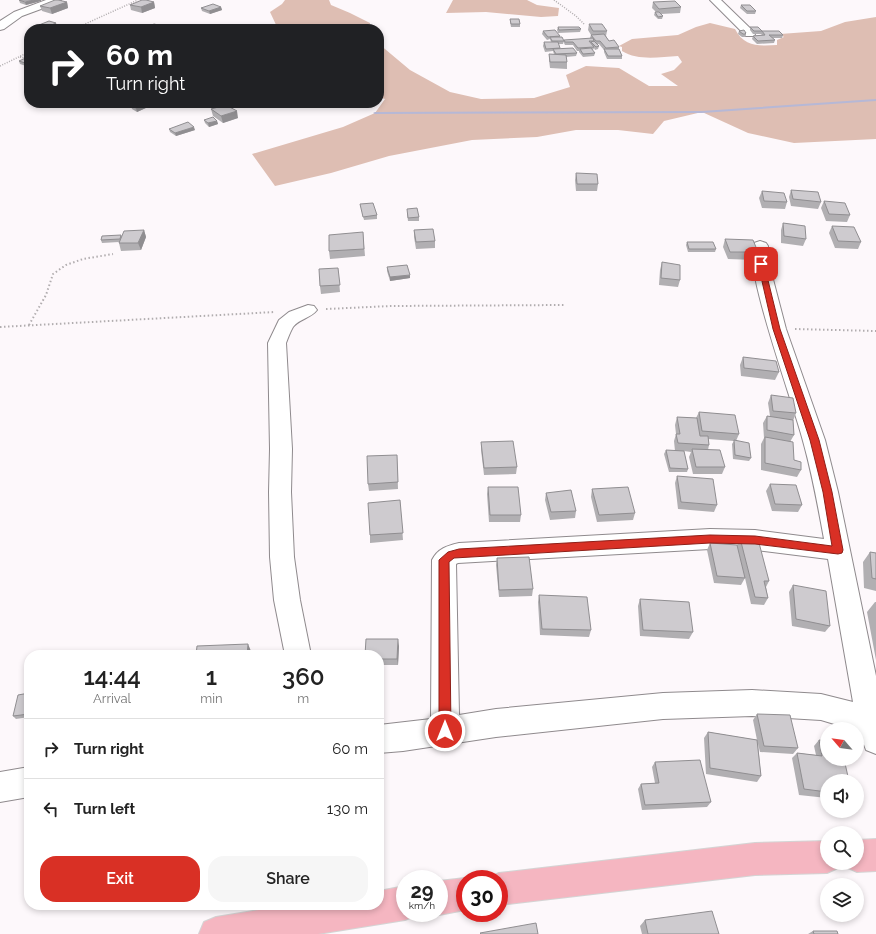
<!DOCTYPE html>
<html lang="en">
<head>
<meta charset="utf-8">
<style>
  body { margin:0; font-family:Raleway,sans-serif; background:#f6f6f6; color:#222; height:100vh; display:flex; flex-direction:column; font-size:15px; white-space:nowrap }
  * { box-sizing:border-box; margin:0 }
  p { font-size:13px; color:#767676 }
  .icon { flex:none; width:22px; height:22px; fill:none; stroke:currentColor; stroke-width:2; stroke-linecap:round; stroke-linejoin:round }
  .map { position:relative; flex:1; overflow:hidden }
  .drawer { position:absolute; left:24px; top:650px; width:360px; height:260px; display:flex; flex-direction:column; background:#fff; border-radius:16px; box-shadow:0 2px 6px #0003 }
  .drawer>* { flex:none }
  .top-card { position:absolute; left:24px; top:24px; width:360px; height:84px; border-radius:16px; box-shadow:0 2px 6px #0003; background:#202124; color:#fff; overflow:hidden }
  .needle { width:26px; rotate:298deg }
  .buttons { position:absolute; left:820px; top:722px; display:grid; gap:8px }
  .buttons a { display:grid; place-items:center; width:44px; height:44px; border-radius:50%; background:#fff; box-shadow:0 2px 6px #0003; font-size:20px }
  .speed { position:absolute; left:396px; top:870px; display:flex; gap:8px; font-size:20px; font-weight:700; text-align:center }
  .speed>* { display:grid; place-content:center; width:52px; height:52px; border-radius:50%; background:#fff; box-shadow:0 2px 6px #0003; line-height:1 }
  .speed small { font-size:10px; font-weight:400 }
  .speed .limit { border:6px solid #d22; background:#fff; color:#111 }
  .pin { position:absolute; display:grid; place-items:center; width:34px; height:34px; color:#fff; margin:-17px; border-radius:8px; box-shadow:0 2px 6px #0006 }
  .me { position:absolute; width:44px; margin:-22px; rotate:0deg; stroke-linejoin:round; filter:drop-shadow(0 0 3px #0008) }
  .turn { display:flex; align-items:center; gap:14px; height:84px; padding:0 16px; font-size:18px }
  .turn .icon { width:52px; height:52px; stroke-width:2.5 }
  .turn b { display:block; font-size:28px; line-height:34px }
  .eta { display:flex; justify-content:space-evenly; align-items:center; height:68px; text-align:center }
  .eta b { font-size:24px; font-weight:600; line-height:28px }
  .primary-button { display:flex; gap:8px; margin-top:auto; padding:8px 16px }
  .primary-button a { flex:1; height:46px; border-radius:16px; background:#d93025; color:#fff; font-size:16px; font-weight:600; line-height:46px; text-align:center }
  .primary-button a+a { background:#f6f6f6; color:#222 }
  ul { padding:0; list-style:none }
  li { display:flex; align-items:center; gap:12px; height:60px; padding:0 16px; border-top:1px solid #e0e0e0 }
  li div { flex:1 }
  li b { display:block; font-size:15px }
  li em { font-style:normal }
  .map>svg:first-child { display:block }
</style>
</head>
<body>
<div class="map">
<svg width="876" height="934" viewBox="0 0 876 934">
  <rect width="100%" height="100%" fill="#fdf8fb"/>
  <!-- green -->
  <path fill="#debeb3" d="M285 0H329L331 5 350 13 370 23V29H278L270 12 282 4Z
    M453 0H527L537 5 559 8 558 16 541 17 486 12 446 13Z
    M876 17V139L794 143 748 133 702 112 664 121 653 134 618 130H576L537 137 472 140 389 156 331 173 275 186 252 154 343 127 375 113 385 99 379 97V44L410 70 450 92 481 99 534 98 570 87 566 75 586 66 619 68 649 86H678L661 74 674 70 682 62 678 56C659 57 638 61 622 51V47L619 46 632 39 678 35 696 27 710 23 735 29C744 47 759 46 777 45V40L784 37 780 34 821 31 845 22Z"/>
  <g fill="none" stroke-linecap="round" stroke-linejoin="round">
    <!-- stream -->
    <path fill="#b6b8d6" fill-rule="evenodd" d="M876 99V101L702 113 375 114 373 113 375 112 702 111Z"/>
    <defs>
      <path id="minor" d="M46 0H61L60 2 22 16 4 29 0 30V21L14 12Z
        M710 0H721L754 32 755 34 754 36H746Z
        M760 241 766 243 768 246 769 264 786 329 825 440 838 492 876 676V754L866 750 859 731H857V729H851L821 720 752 716 663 719 496 737 403 751 379 753V725L431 719 432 560C438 548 447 546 459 543L710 529 755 530 824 539C818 506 812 473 803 441 796 411 741 262 754 243ZM710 549 755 550 828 559 853 702 821 694 752 690 663 693 496 709 459 715 456 564 458 563Z
        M308 305 314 306 317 310C311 318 299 319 293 327 290 332 288 338 286 343L292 449 291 492 294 557 300 600 311 655H285L274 600 270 557 269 492 270 449 268 343 279 320 289 312Z
        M29 767V797L0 802V772Z"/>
      <path id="major" d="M876 839V871L857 872 846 867 844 863H857V840Z
        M827 841V863H841L838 868 827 873 755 875 499 905V879H487L499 873 755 843Z
        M465 878 469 879H465V910L439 915 435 913H439V881Z
        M405 886V913H417V915L405 920 318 934H199L204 922 216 917 290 905H379V891Z"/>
    </defs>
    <!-- minor casing -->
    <use href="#minor" stroke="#8f8a8d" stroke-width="2"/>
    <!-- major casing -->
    <use href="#major" stroke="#d4d4d4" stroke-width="2"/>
    <!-- path-far1 -->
    <path stroke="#b1adaf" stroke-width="1.5" stroke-dasharray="1 1.5" stroke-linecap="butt" d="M554 0 576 16 585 25
      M74 29 138 0
      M20 57 29 59
      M0 66 29 52"/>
    <!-- path -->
    <path stroke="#b1adaf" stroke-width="2" stroke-dasharray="1.5 2.5" stroke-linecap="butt" d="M326 309 391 306 565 305
      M29 325 46 295 53 274 66 265 83 259 113 254
      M0 327 275 312
      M795 329 876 331"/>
    <!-- minor -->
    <use href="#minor" fill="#fff" fill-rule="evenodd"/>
    <!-- major -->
    <use href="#major" fill="#f5b6c1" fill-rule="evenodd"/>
  </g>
  <!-- wall -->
  <path fill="#b1afb2" d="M19 0 41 1 26 5 20 3Z
    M67 2 68 8 52 14 42 11 40 6Z
    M154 2 155 8 142 13 131 10 130 5Z
    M653 2 681 7 680 13 661 14 663 16 662 19H658L654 15 655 12H656L652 8Z
    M741 5 756 11 755 14H747L740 8Z
    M221 7 222 10 210 14 202 11 201 8Z
    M510 19 520 24V27H511L510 22Z
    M589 24 607 31 606 36 609 41 619 47V49L622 56V59H607L604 52V50L599 44H596L599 46 598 49 595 50 594 48 593 50H592L595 53 594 56 583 57 579 52V51H577L573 45H565L564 43V40L591 39 590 38 591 35 588 30Z
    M39 25 57 26 49 29H46L40 28Z
    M558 27 581 29 580 32 558 33 557 30Z
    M750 27 762 31 761 34H753L750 30Z
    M543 31 560 36V37L564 41 563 44H558L560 49 577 53 576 56 566 57 567 62V69L550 68 549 60V54H554L553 51 545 52 543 46 544 42H551L550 39 547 40 542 34Z
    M739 31 746 33 745 37H742L738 34Z
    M762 31 783 35 782 38H772L775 40 774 43 757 44 752 39 753 36 762 35 761 34Z
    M29 58V67L20 64 19 61Z
    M99 103H110L104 105Z
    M131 106 148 107 137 112 132 109Z
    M211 109 238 118 223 123 213 116Z
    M204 120 217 121 218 124 209 127 205 123Z
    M169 129 195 130 176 136 170 132Z
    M576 173 598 184 597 191H576L575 180Z
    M791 190 821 202 818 209 791 206 789 197Z
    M762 191 787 202 785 209 762 208 759 198Z
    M824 201 850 215 847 222 826 221 821 208Z
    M360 204 377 215V219L364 220Z
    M407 213 419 217V221H408Z
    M783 223 806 239 803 246 781 243V230Z
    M832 226 861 242 858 249 835 248 829 233Z
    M144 230 146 237 141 250 121 251 119 243V242L102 243 101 240 121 235 122 237Z
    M414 230 435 241V248L416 249 414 237Z
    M363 232 365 256 330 259 329 251Z
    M725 239 758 252 755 260 728 259 723 247Z
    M687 242 716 249 715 252H688L686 245Z
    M662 262 680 280 678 287 659 285 660 270Z
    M387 267 410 278 390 281 387 271Z
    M338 268 340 292 321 294 320 286Z
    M743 357 779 372 775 380 741 376 740 365Z
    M771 395 796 413 793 421 794 435 790 442 794 460 801 470 797 477 761 470V444L764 438 763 423 767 416H770L768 403Z
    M699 412 739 434 736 441 751 458 749 461 733 459 732 444 734 441 708 439 709 445 708 450 725 467 722 474H693L689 457 691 452 684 451 688 469 687 472H669L664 454 666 450 675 451 674 441 676 434 675 425 677 417 696 418Z
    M481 442 517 467 516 474 484 475 481 450Z
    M397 455 398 489 369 491 368 484Z
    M677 476 717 505 714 512 678 509 675 483Z
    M770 484 802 505 798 512 772 511 766 491Z
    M488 487 521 515 520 522H489L487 494Z
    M592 489 635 513 633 520 597 522 591 497Z
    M546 493 576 511 575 518 550 520 545 500Z
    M400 500 403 540 370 543V535Z
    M740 538 769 581 766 587 768 598 764 605 751 604 745 578 741 585 714 583 707 550 710 543 737 545Z
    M870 552 876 553V591L864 588 863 562Z
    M497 558 533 589 532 596 499 597 496 565Z
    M793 585 830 626 825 632 792 626 789 592Z
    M539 595 591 630 589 637 540 635 538 602Z
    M640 599 693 632 689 639 640 636 638 606Z
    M875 602H876V660L867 612Z
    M399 646 398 665H379V655Z
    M29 693V717L16 719 13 716Z
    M757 714 798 748 793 754 760 752 758 744 761 776 757 782 706 774 704 738 708 732 757 740 753 720Z
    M819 740 827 781V798L799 795 792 758 797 753 816 755 814 746Z
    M655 762 711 802 707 807 642 810 638 789 641 784 655 783 652 767Z
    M645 920 719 934H642L640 926Z
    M813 931 838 934H808Z"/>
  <!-- shaded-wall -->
  <path fill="#908e91" d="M34 0H41V1L26 5 25 2Z
    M67 2 68 8 52 14 50 8Z
    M154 2 155 8 142 13 141 7Z
    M221 7 222 10 210 14 209 11Z
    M56 23 57 26 48 29 47 27Z
    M103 103H110L104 105Z
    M147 104 148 107 137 112 136 108Z
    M237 111 238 118 223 123 221 116Z
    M217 121 218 124 209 127 208 123Z
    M194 127 195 130 176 136 175 133Z
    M144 230 146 237 141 250 138 243Z
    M410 275V278L390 281V277Z
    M398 639 399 646 398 665 397 659Z
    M248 644 251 651 250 655H247Z"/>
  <!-- building -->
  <path fill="#cecbcf" stroke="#908e91" d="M19 0H34L25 2Z
    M55 0H58L67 2 50 8 40 6Z
    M142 0H146L154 2 141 7 130 5Z
    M675 1 681 7 659 9 653 2Z
    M213 4 221 7 209 11 201 8Z
    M741 5H750L756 11H747Z
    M655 12H659L663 16 658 17Z
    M510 19H519L520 24H511Z
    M49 21 56 23 47 27 39 25Z
    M154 24 166 27 161 29H144Z
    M589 24H602L607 31H593Z
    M558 27H579L581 29 559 30Z
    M750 27H758L762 31H754Z
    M555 30 560 36 548 37 543 31Z
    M744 30 746 33H745L746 34H743L739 31Z
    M762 31H779L783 35H769L775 40 758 41 753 36 765 35Z
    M604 34 609 41 614 40 619 47 606 48 600 41H596L591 35Z
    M550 37H562L564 41H552Z
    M593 38 594 41H589L594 47 578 48 573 42H565L564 40Z
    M594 41 599 46 596 47 591 42Z
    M544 42H558L560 48 546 49Z
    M573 48 577 53 556 54 553 49Z
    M591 48 595 53 583 54 580 49Z
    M604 49H619L622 56H608Z
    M549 54 566 55 567 62H550Z
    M28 57 29 58 28 64 19 61Z
    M139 103H145L147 104 136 108 131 106Z
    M226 105 237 111 221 116 211 109Z
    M213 117 217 121 208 123 204 120Z
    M188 122 194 127 175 133 169 129Z
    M576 173 597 174 598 184H577Z
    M791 190 818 192 821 202 793 199Z
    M762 191 784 193 787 202 764 201Z
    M824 201 845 203 850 215 829 214Z
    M373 203 377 215 363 217 360 204Z
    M417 208 419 217 408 218 407 209Z
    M783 223 805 226 806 239 784 236Z
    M832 226 854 227 861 242 838 241Z
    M433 229 435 241 416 242 414 230Z
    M144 230 138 243H119L124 231Z
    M363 232 364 249 329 251V235Z
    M121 235 120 239 101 240 102 236Z
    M725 239 753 240 758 252H730Z
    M687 242H713L716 249H689Z
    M662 262 680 265V280L661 278Z
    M407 265 410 275 390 277 387 267Z
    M338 268 340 285 320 286 319 269Z
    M743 357 776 361 779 372 744 368Z
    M771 395 793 398 796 413 773 411Z
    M699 412 735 415 739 434 702 431Z
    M767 416 793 420 794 435 767 430Z
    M677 417 697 418 700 436H708L709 445 678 443 676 434H680Z
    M765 437 793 442 794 460 801 462V470L765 463Z
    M734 440 749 443 751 458 735 455Z
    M513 441 517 467 484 468 481 442Z
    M692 449 720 450 725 467H696Z
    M666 450 684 451 688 469 670 468Z
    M397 455 398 482 368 484 367 456Z
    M677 476 713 479 717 505 681 502Z
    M770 484 796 485 802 505 775 504Z
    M488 487H518L521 515H490Z
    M628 487 635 513 599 515 592 489Z
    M571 490 576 511 551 512 546 493Z
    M400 500 403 533 370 535 368 503Z
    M740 538 758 539 769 581H764L768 598 755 597Z
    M710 543 737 545 745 578 717 576Z
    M870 552 876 553V579L872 578Z
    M529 557 533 589 499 590 497 558Z
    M793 585 826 591 830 626 796 619Z
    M539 595 587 597 591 630 542 629Z
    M640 599 689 602 693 632 643 630Z
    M366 639H398L397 659H379V655H365Z
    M248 644 247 655H196L197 646Z
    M29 693V714L13 716 18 695Z
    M757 714 790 715 798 748 764 746Z
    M708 732 757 740 761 776 710 768Z
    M819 740 827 741V759H844L849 781H827V792L804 789 797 753 822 756Z
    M700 760 711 802 645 805 641 784 659 783 655 762Z
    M712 911 719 934H648L645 920Z
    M536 923 538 934H481L480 933Z
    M813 931H837L838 934H814Z"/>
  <!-- route -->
  <path fill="#d93025" stroke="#8d1f18" d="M761 262 764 264 780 329 819 440 832 492 843 550 842 553 838 554 755 544 710 543 454 558 449 562 451 731 449 735 445 737 441 735 439 731V560L448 552 459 549 710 535 755 536 832 546 823 492 810 440 773 329 758 264Z"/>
</svg>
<div class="buttons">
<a><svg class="needle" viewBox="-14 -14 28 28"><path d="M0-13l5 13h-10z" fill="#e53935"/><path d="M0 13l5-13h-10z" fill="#767676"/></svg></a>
<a><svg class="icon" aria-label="sound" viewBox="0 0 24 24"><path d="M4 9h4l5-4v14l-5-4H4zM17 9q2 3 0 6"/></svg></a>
<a><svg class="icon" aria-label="search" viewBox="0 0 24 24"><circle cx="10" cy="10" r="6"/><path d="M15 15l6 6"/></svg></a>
<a><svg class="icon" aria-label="layers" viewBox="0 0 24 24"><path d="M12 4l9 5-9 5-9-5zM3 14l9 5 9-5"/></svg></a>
</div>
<div class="speed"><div>29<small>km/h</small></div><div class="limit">30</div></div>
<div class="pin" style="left:761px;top:264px;background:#d93025"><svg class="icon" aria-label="arrive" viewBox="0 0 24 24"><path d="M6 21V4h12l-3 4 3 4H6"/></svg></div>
<svg class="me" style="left:445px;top:731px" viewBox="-20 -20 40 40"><circle r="17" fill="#d93025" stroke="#fff" stroke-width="3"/><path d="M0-11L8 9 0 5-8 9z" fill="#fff"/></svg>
<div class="top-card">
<div class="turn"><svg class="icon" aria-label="right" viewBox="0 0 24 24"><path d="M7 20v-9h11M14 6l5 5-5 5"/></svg><div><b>60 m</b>Turn right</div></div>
</div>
<section class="drawer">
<div class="eta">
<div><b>14:44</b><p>Arrival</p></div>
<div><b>1</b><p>min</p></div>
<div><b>360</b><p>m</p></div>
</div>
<ul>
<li><svg class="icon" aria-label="right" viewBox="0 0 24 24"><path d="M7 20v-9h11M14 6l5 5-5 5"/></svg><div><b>Turn right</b></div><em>60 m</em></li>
<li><svg class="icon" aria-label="left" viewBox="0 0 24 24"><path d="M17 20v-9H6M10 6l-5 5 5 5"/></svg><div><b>Turn left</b></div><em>130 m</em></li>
</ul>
<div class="primary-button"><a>Exit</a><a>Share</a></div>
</section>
</div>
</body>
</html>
